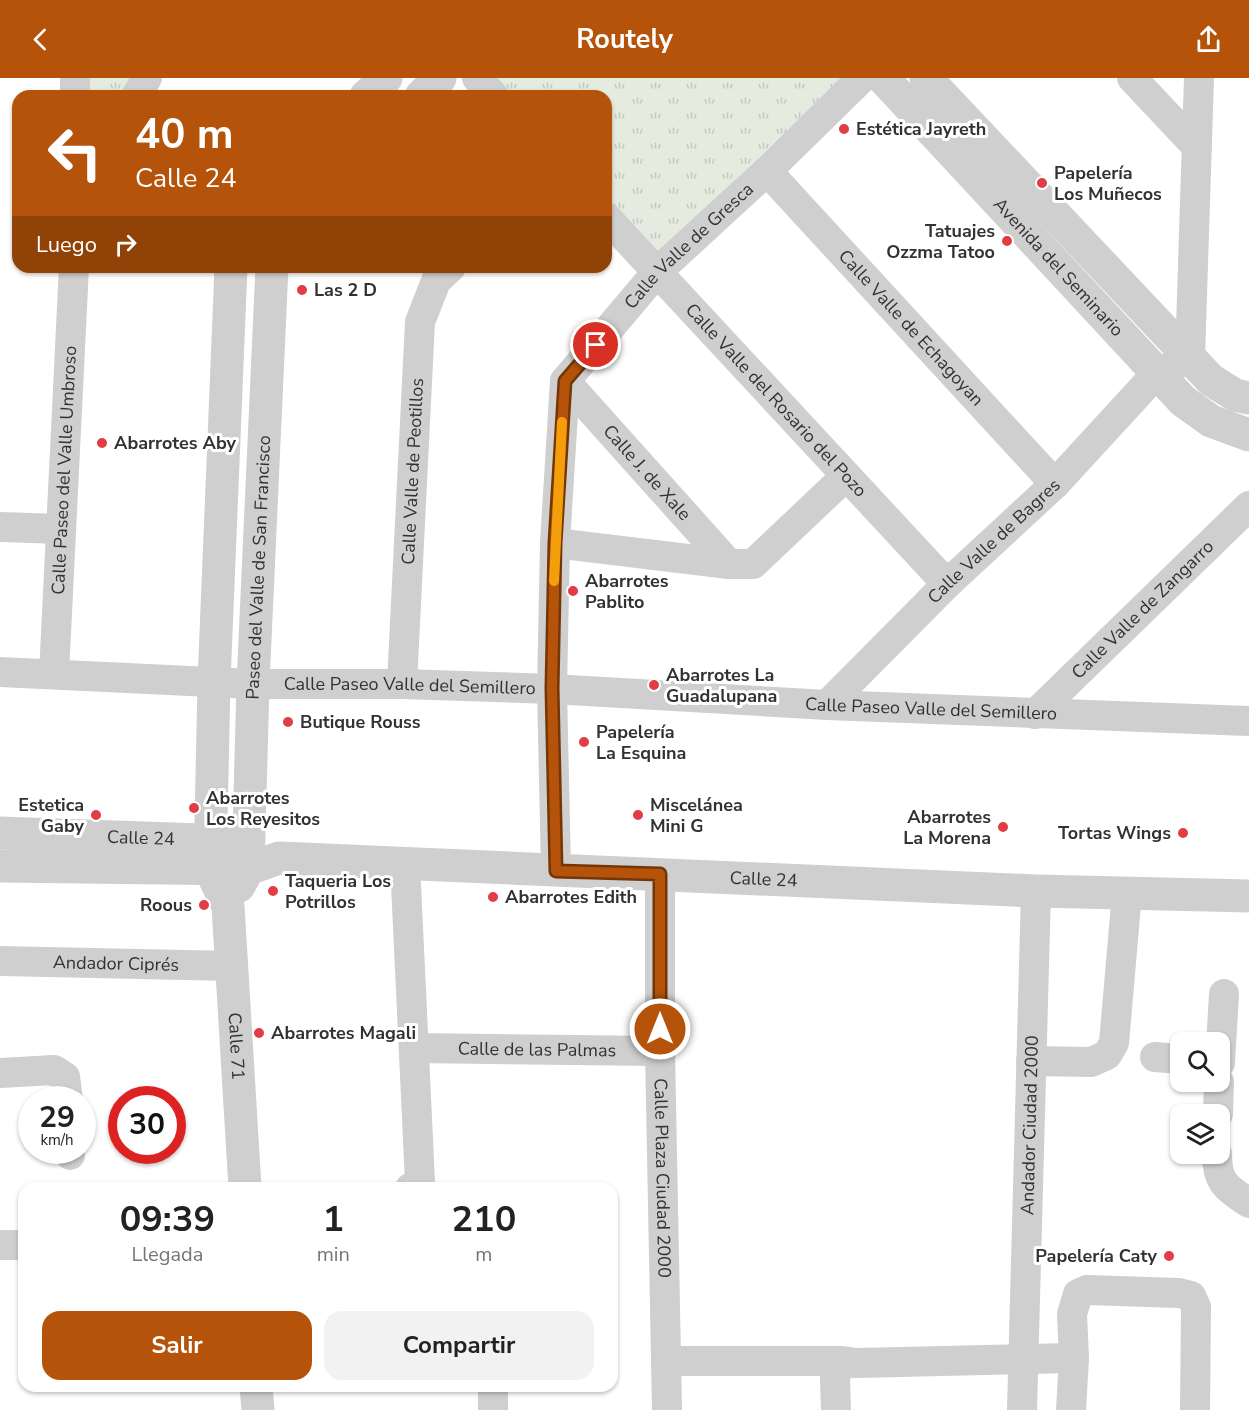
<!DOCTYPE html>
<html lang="es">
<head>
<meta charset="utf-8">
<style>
  body { margin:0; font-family:"Nunito Sans",sans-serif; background:#f2f2f2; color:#222; height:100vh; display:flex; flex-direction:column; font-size:22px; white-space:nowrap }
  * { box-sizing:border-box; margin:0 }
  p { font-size:20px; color:#767676 }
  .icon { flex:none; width:33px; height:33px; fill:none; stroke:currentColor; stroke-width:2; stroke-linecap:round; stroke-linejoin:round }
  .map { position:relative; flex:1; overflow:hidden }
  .sheet { position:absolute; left:18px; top:1104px; width:600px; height:210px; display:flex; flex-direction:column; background:#fff; border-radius:18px; box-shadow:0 2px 4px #0004 }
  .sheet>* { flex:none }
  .top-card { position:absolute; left:12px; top:12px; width:600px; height:183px; border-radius:18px; box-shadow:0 2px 4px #0004; background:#b45309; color:#fff; overflow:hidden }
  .controls { position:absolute; left:1170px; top:954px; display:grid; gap:12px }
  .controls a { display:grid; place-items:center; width:60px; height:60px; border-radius:12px; background:#fff; box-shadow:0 2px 4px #0004; font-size:30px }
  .speed { position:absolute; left:18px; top:1008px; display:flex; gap:12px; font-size:30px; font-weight:700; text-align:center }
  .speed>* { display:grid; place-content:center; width:78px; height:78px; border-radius:50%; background:#fff; box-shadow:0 2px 4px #0004; line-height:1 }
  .speed small { font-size:15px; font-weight:400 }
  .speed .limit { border:9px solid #d22; background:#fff; color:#111 }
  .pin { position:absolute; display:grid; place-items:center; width:51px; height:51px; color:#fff; margin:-26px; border:3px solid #fff; border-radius:50%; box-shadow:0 2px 6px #0007 }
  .me { position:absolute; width:66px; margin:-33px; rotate:0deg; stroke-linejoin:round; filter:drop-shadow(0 0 4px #0008) }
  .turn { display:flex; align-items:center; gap:21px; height:126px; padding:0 24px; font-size:27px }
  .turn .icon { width:78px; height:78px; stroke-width:2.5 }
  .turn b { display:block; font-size:42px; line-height:51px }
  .then { display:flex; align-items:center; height:57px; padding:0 24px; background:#0003; gap:12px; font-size:22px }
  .eta { display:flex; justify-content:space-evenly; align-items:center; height:102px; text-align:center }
  .eta b { font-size:36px; font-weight:700; line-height:42px }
  .action { display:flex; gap:12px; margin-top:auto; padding:12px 24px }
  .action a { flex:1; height:69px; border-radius:18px; background:#b45309; color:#fff; font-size:24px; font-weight:700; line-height:69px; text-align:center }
  .action a+a { background:#f2f2f2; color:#222 }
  header { display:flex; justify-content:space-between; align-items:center; height:78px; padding:0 24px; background:#b45309; color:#fff; font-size:27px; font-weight:700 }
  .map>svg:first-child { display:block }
</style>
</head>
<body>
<header><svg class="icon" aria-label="back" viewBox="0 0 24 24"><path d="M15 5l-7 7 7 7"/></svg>Routely<svg class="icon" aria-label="share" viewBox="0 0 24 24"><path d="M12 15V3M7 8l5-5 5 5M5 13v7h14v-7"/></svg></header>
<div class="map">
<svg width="1249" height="1332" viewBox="0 0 1249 1332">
  <defs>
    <pattern id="park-tufts" width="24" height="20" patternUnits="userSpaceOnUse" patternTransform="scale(1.5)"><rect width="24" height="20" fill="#e5ebdf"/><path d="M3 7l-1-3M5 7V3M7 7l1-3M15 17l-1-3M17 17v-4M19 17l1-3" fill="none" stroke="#c5cac0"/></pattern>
  </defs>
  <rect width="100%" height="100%" fill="#fff"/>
  <!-- park -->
  <path fill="url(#park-tufts)" d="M75 0H147L136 18H75Z
    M473 0H842L656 178 606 130V18H491Z"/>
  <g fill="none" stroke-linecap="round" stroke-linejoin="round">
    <!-- minor -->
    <g stroke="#cfcfcf" stroke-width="30">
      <path d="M75 0V18"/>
      <path d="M477 0 494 18"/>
      <path d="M1132 0 1197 69"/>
      <path d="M136 18 147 0"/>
      <path id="s1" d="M767 93 1055 406"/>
      <path id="s2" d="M606 139 947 506"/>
      <path id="s3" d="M565 303 729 486"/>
      <path d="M0 449 61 451"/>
      <path d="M555 465 729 486H753L846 398"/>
      <path id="s4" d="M0 594 253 606H402L552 611 827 627 1249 643"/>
      <path id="s5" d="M54 596 74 189"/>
      <path id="s6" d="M402 606 420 244 436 203 451 189"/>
      <path id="s7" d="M827 627 947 506 1055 406 1157 295 1190 280 1199 0"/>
      <path id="s8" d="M1035 636 1249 428"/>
      <path d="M405 785 420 1104 410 1110"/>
      <path id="s9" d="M556 793 552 611 555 465 565 303 657 194 767 93 862 0"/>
      <path id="s10" d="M660 796V973L667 1332"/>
      <path id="s11" d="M0 883 232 888"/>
      <path id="s12" d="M414 970 660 973"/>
      <path d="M1155 979 1180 981"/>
      <path d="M1031 983 1091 984 1107 977 1114 965 1127 815"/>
      <path d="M1220 985 1224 916"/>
      <path d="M0 995 54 992 65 999 68 1022"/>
      <path d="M1218 1036 1219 1004"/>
      <path d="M70 1072V1077"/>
      <path d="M1217 1076C1217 1105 1226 1109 1249 1125"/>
      <path d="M0 1167H24"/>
      <path d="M666 1283H840L856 1285 1074 1280"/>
      <path d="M493 1332V1308"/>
      <path d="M836 1332 835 1300 840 1283"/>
      <path id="s13" d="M1022 1332 1036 813"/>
      <path d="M1071 1332 1074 1280 1072 1236 1078 1216 1087 1212 1179 1215 1191 1218 1196 1229 1195 1332"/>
    </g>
    <!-- tertiary -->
    <g stroke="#cfcfcf" stroke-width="33">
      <path id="s14" d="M883 0 1183 323 1211 343 1249 357"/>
      <path d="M926 0 1211 302 1235 317 1249 320"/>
      <path d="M366 18 386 0"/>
      <path d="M421 18 440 0"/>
      <path id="s15" d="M231 189 214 604 210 791 228 828 245 1110"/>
      <path id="s16" d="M0 755 230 763"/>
      <path id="s17" d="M0 788 248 791 279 780 1036 813 1249 818"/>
      <path id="s18" d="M239 808 248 791 253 606 272 189"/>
      <path d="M256 1308 258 1332"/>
    </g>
  </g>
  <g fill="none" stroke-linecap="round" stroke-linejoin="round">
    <defs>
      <path id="route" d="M596 267 565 303 555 465 552 610 556 793 660 796V951"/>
    </defs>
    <!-- route casing -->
    <use href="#route" stroke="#753606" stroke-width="15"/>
    <!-- route -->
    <use href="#route" stroke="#b45309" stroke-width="10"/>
    <!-- slow -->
    <path stroke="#f59e0b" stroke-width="10" d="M554 503 562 344"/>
  </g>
  <!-- markers -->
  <g fill="#e03d46" stroke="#fff" stroke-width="2">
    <circle cx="844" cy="51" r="6"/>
    <circle cx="1042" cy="105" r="6"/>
    <circle cx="1007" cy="163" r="6"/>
    <circle cx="302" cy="212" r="6"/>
    <circle cx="102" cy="365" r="6"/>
    <circle cx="573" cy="513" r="6"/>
    <circle cx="654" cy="607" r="6"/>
    <circle cx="288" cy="644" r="6"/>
    <circle cx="584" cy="664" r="6"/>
    <circle cx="194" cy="730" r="6"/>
    <circle cx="96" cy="737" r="6"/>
    <circle cx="638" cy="737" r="6"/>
    <circle cx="1003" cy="749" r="6"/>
    <circle cx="1183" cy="755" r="6"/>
    <circle cx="273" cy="813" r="6"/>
    <circle cx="493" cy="819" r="6"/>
    <circle cx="204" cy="827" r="6"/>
    <circle cx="259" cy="955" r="6"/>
    <circle cx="1169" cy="1178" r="6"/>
  </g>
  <g text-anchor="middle" stroke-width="6" stroke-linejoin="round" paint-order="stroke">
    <!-- poi labels -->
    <g font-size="18" font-weight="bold" fill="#323232" stroke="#fff" text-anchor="start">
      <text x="856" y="57">Estética Jayreth</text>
      <text x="1054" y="101">Papelería<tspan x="1054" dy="21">Los Muñecos</tspan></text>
      <text x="995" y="159" text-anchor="end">Tatuajes<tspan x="995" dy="21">Ozzma Tatoo</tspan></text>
      <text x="314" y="218">Las 2 D</text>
      <text x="114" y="371">Abarrotes Aby</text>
      <text x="585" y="509">Abarrotes<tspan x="585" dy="21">Pablito</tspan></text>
      <text x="666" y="603">Abarrotes La<tspan x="666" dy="21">Guadalupana</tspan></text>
      <text x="300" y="650">Butique Rouss</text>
      <text x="596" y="660">Papelería<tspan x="596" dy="21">La Esquina</tspan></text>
      <text x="206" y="726">Abarrotes<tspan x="206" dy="21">Los Reyesitos</tspan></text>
      <text x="84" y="733" text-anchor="end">Estetica<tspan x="84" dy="21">Gaby</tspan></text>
      <text x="650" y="733">Miscelánea<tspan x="650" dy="21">Mini G</tspan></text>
      <text x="991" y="745" text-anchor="end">Abarrotes<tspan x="991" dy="21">La Morena</tspan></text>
      <text x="1171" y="761" text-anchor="end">Tortas Wings</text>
      <text x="285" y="809">Taqueria Los<tspan x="285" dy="21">Potrillos</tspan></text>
      <text x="505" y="825">Abarrotes Edith</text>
      <text x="192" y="833" text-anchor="end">Roous</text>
      <text x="271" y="961">Abarrotes Magali</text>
      <text x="1157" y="1184" text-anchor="end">Papelería Caty</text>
    </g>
    <!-- street labels -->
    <g font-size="18" fill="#323232" stroke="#fff">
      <text dy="6" stroke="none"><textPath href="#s9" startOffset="674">Calle Valle de Gresca</textPath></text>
      <text dy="6" stroke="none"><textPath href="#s14" startOffset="258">Avenida del Seminario</textPath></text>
      <text dy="6" stroke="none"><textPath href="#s1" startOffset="213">Calle Valle de Echagoyan</textPath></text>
      <text dy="6" stroke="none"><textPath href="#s2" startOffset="250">Calle Valle del Rosario del Pozo</textPath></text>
      <text dy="6" stroke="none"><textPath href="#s5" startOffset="204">Calle Paseo del Valle Umbroso</textPath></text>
      <text dy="6" stroke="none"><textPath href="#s6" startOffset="213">Calle Valle de Peotillos</textPath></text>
      <text dy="6" stroke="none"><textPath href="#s3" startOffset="123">Calle J. de Xale</textPath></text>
      <text dy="6" stroke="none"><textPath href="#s7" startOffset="234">Calle Valle de Bagres</textPath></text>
      <text dy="6" stroke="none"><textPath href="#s18" startOffset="321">Paseo del Valle de San Francisco</textPath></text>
      <text dy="6" stroke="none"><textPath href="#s8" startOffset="150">Calle Valle de Zangarro</textPath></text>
      <text dy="6" stroke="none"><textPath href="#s4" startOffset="410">Calle Paseo Valle del Semillero</textPath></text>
      <text dy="6" stroke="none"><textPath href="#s4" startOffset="932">Calle Paseo Valle del Semillero</textPath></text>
      <text dy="6" stroke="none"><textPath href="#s16" startOffset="141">Calle 24</textPath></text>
      <text dy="6" stroke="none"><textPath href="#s17" startOffset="766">Calle 24</textPath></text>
      <text dy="6" stroke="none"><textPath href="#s11" startOffset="116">Andador Ciprés</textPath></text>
      <text dy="6" stroke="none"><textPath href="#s15" startOffset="784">Calle 71</textPath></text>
      <text dy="6" stroke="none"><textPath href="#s12" startOffset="123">Calle de las Palmas</textPath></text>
      <text dy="6" stroke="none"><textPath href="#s13" startOffset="285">Andador Ciudad 2000</textPath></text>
      <text dy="6" stroke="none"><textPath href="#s10" startOffset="304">Calle Plaza Ciudad 2000</textPath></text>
    </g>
  </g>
</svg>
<div class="controls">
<a><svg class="icon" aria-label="search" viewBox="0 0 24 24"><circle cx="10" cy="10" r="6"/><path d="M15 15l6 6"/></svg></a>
<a><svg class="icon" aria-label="layers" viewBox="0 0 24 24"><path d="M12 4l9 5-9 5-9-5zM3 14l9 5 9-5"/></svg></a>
</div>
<div class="speed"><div>29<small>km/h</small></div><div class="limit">30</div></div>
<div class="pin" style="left:596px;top:267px;background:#d93025"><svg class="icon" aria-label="arrive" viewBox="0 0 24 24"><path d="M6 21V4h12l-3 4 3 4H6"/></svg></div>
<svg class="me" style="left:660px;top:951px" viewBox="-20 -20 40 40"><circle r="17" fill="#b45309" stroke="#fff" stroke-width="3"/><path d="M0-11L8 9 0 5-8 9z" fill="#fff"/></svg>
<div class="top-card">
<div class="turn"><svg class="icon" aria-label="left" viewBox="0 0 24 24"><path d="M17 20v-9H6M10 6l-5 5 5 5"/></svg><div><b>40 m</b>Calle 24</div></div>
<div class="then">Luego<svg class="icon" aria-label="right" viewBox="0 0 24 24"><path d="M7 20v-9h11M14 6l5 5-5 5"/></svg></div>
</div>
<section class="sheet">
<div class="eta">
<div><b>09:39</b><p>Llegada</p></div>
<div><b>1</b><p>min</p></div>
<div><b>210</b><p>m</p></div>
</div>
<div class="action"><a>Salir</a><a>Compartir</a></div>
</section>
</div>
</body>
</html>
